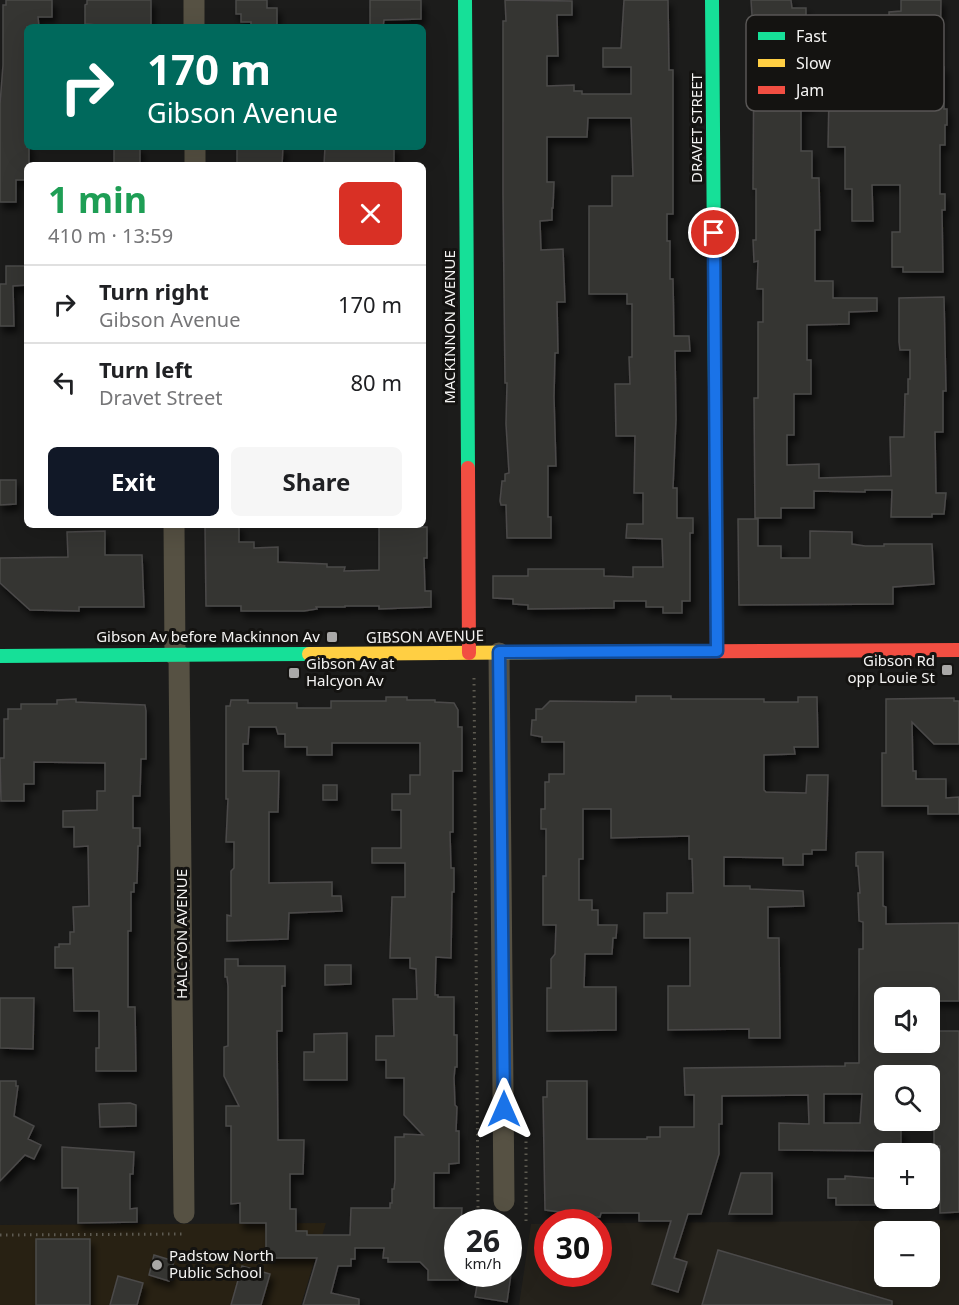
<!DOCTYPE html>
<html lang="en">
<head>
<meta charset="utf-8">
<style>
  body { margin:0; font-family:"Noto Sans",sans-serif; background:#f6f6f6; color:#202124; height:100vh; display:flex; flex-direction:column; font-size:22px; white-space:nowrap }
  * { box-sizing:border-box; margin:0 }
  p { font-size:20px; color:#757577 }
  .icon { flex:none; width:33px; height:33px; fill:none; stroke:currentColor; stroke-width:2; stroke-linecap:round; stroke-linejoin:round }
  .map { position:relative; flex:1; overflow:hidden }
  .sheet { position:absolute; left:24px; top:162px; width:402px; height:366px; display:flex; flex-direction:column; background:#fff; border-radius:9px; box-shadow:0 6px 24px #0002 }
  .sheet>* { flex:none }
  .top-card { position:absolute; left:24px; top:24px; width:402px; height:126px; border-radius:9px; box-shadow:0 6px 24px #0002; background:#00695c; color:#fff; overflow:hidden }
  .buttons { position:absolute; left:874px; top:987px; display:grid; gap:12px }
  .buttons a { display:grid; place-items:center; width:66px; height:66px; border-radius:9px; background:#fff; box-shadow:0 6px 24px #0002; font-size:30px }
  .speed { position:absolute; left:444px; top:1209px; display:flex; gap:12px; font-size:30px; font-weight:700; text-align:center }
  .speed>* { display:grid; place-content:center; width:78px; height:78px; border-radius:50%; background:#fff; box-shadow:0 6px 24px #0002; line-height:1 }
  .speed small { font-size:15px; font-weight:400 }
  .speed .limit { border:9px solid #d22; background:#fff; color:#111 }
  .pin { position:absolute; display:grid; place-items:center; width:51px; height:51px; color:#fff; margin:-26px; border:3px solid #fff; border-radius:50%; box-shadow:0 2px 6px #0007 }
  .me { position:absolute; width:66px; margin:-33px; rotate:0deg; stroke-linejoin:round; filter:drop-shadow(0 0 4px #0008) }
  .turn { display:flex; align-items:center; gap:21px; height:126px; padding:0 24px; font-size:27px }
  .turn .icon { width:78px; height:78px; stroke-width:2.5 }
  .turn b { display:block; font-size:42px; line-height:51px }
  .round { display:grid; place-items:center; flex:none; width:63px; height:63px; border-radius:9px; background:#f6f6f6 }
  .head { display:flex; align-items:center; justify-content:space-between; height:102px; padding:0 24px }
  h1 { font-size:36px; font-weight:700; line-height:45px; color:#1e9e55 }
  .cta { display:flex; gap:12px; margin-top:auto; padding:12px 24px }
  .cta a { flex:1; height:69px; border-radius:9px; background:#111827; color:#fff; font-size:24px; font-weight:700; line-height:69px; text-align:center }
  .cta a+a { background:#f6f6f6; color:#202124 }
  ul { padding:0; list-style:none }
  li { display:flex; align-items:center; gap:18px; height:78px; padding:0 24px; border-top:2px solid #e0e0e0 }
  li div { flex:1 }
  li b { display:block; font-size:22px }
  li em { font-style:normal }
  .map>svg:first-child { display:block }
</style>
</head>
<body>
<div class="map">
<svg width="959" height="1305" viewBox="0 0 959 1305">
  <defs>
    <filter id="shadow"><feDropShadow dx="3.5" dy="6" stdDeviation="3" flood-color="#0009"/></filter>
  </defs>
  <rect width="100%" height="100%" fill="#1c1c1b"/>
  <!-- built -->
  <path fill="#25221b" fill-rule="evenodd" d="M959 1220V1305H519L531 1224H547L548 1274H598L599 1223ZM885 1232H930V1276H885Z"/>
  <!-- education -->
  <path fill="#282113" d="M326 1223 301 1305H0V1225Z"/>
  <!-- building -->
  <path fill="#353433" stroke="#4b4a49" stroke-width="1.5" fill-rule="evenodd" filter="url(#shadow)" d="M6 0H52V17H38L39 27H27V147H29V165H27V180H16V202H0V104L3 65V5H6Z
    M87 0H151V27H98V25L85 24V5L87 4Z
    M236 0H267V8H277V27H251V22H241V14H236Z
    M370 0H421V19L384 20 383 27H370Z
    M505 0 572 1V15H557L558 56H547V86L574 85V91H582V94H631V67H603V48H621L624 0H668L669 70H673V214H667V241H670V279H673L674 336H689L690 351H675L676 419 673 488H677V518H693V533H690V601H682V613H663V607H646V601H614V608L528 609V605L513 604V599L493 598V576H528V569H604V576L633 577V567H663L662 539 626 538 627 524H643V493H634L635 436H616L615 384H630L629 357H632V304H627V294H589V206H612V176H633L631 118H588L587 137H547V182H554L553 208H552V220L540 221 541 250 563 249 565 302H557L558 353H555L554 397 556 466H548V517H551V538H507L506 505H501L500 501 502 481H505V474L509 473 506 424 507 383H505L503 195V21H506Z
    M751 0H791L792 8H806V23H802L801 53H804L805 71H809V107H801V151H812V178H819L820 230H815V281H833V298H877V311L849 312V324L807 325V360H811V394H794V435H787V465L819 464V478L891 476 890 437H904L905 394H908V379H910V350H900L899 342V298L944 297 946 391H943V432H935L936 493H946L944 514H932V517H891L892 490H865V492L814 491V508H781V518H755L754 398H758V322H763V289H757L758 261 754 262 753 240H756V189H753L754 46Z
    M901 0H941L940 67H944V109H947V125H945V145H940V194H945V210H942L943 272H903V267H892V232H900V185H872L873 221H852V189H845V147H828L829 95H860V109L895 108 894 63H890L889 12 901 11Z
    M114 147H140V165H114Z
    M237 147H283L282 165H237Z
    M325 147H394V165H324Z
    M6 266H27V285L13 286 14 326H0V284H6Z
    M0 480H16V504L0 505Z
    M738 519H758V546H781V558H810V531L852 532V544L865 546H884V544H932L934 584 893 587V604L739 605Z
    M205 525H239V542H254V548L278 547V562L327 564V567H345L344 571 379 570V527H427V558H424L425 591H431V607L379 609V606H345V607H316L317 609 304 611H241V606H206Z
    M105 531V555H142L144 607H79V611L30 610 0 583V558L68 557 67 532Z
    M636 696H671V699H764V702H798V697H817L818 747H794L795 754 764 755V790L766 792 806 793 807 775H828L826 850H812V854H803V865H783V858L724 857V886H750V889L803 891 804 906 768 907V938H779L780 1038H749V1029L668 1030V986H690V938H644V913H667V893H693L692 859H689V836L611 838V809H583V859H579V900H592V910H598V925H617L616 938H613L612 954H585L584 987H616V1030L547 1031V988H551V959L555 954 556 925H543V876H546V829H541V809H545V782H549V774H564V742H542V737L531 735 532 720H536V709H542L550 701 636 702Z
    M386 697H407V700H435V702L454 703 458 710V727H462V771H453V832H450L451 868H454V892H452L451 958 436 957 435 995H438V997H454V1035H457V1067H455L454 1078 455 1105 457 1107 456 1131H459V1163L449 1164V1173H434V1208H462L461 1222H458V1280H428V1270L420 1262H388V1258H383L384 1248H355V1259H351V1266H338L331 1293 359 1299V1305H303L317 1258H266V1223H240V1203L231 1204V1126H226V1106H239L224 1076V1047L228 1046V986L227 977H225V959H238V966H285V986H282V1031H277L278 1140H304L303 1174H290V1209H296V1231H307V1235H350L351 1208H390V1203H392V1189H394L395 1180V1137H404V1134L423 1135 404 1115V1078H386V1060H376V1036H394L393 999H417L416 969 410 968V958H390L392 897H405V863H372V848H401V810H392V794H410V775H420V743H332V755H307V747H285V734H278L276 727H249L248 744H243V771H279L278 812H269V883L332 882V896H341L342 911 289 913 288 939 227 941V915L231 916V871L234 868V842H226L228 799H226V706H230L231 700H248V703H297V708H331V701H386Z
    M954 698V701H959V744H934L912 722 913 771H916V779H946V798L959 797V814H928V806H882V753H886V699Z
    M76 699V702L145 705 146 711V759H141L140 796H133V828H140V846H138L137 883H134V892H131V931H128V1007H135L136 1071H96V1048H99V1011H74L73 968H55V947H59V944H70V932H74L73 907 89 906 88 846 74 847V827H63V811L97 810V791H105V763L34 762V784H24V801H1L0 758H4V719H8V709H21V704H57V700Z
    M323 785H337V800H323Z
    M858 852H883V906L886 907V924L959 923V1001H930V998H885V1042H930V1031H959V1212L940 1213V1146H934V1103H930V1076H885V1094H879V1123H894V1130H901V1151L779 1150V1123L809 1124 808 1095 722 1096V1124H719V1154L701 1214H688L674 1258 687 1262 678 1292 652 1284 671 1221H639V1213H601L600 1217H569V1215H560V1212L545 1210 543 1097H547V1081H587V1139H647V1137H660V1127H694V1095H685L684 1068 845 1066V1063H859V949H863V922L859 921 858 893H860L858 866H856V853ZM824 1094H862L860 1123H824Z
    M325 965H351V984L325 985Z
    M0 998H34L33 1049 0 1048Z
    M347 1033V1080H304V1052H314V1034Z
    M0 1081H16V1086H18L14 1116 34 1126 28 1139 41 1145 34 1159 25 1155 0 1181Z
    M130 1103 136 1105V1126L100 1127 99 1104Z
    M62 1147 134 1152 133 1174H130V1209L137 1208V1222L78 1223V1188H62Z
    M741 1173H772V1214H729Z
    M845 1176 885 1179V1205H836V1198H828V1179H845Z
    M36 1239H90V1305H36Z
    M718 1250 892 1301V1305H702Z
    M154 1255 174 1261 169 1281 149 1275Z
    M242 1266 270 1274 261 1305H231Z
    M479 1274H511L507 1302 475 1297Z
    M118 1276 143 1283 137 1305H110Z"/>
  <g fill="none" stroke-linecap="round" stroke-linejoin="round">
    <!-- path -->
    <path stroke="#5d5a51" stroke-width="3" stroke-dasharray="1.5 4.5" stroke-linecap="butt" d="M474 678 478 1208
      M526 1221V1125
      M0 1235 185 1234"/>
    <!-- street -->
    <path stroke="#565143" stroke-width="21" d="M194 0V27
      M195 147V165
      M174 525 175 655
      M499 653 504 1201
      M179 655 184 1213"/>
    <!-- fast -->
    <path stroke="#16e098" stroke-width="14" d="M465 0 468 468
      M712 0 715 386
      M0 656 309 654"/>
    <!-- slow -->
    <path stroke="#ffcf43" stroke-width="14" d="M309 654 571 652"/>
    <!-- jam -->
    <path stroke="#f24e42" stroke-width="14" d="M715 386 717 651
      M468 468 469 653
      M571 652 959 650"/>
  </g>
  <g fill="none" stroke-linecap="round" stroke-linejoin="round">
    <defs>
      <path id="route" d="M504 1109 499 652 717 651 714 233"/>
    </defs>
    <!-- route casing -->
    <use href="#route" stroke="#114b97" stroke-width="15"/>
    <!-- route -->
    <use href="#route" stroke="#1a73e8" stroke-width="10"/>
  </g>
  <!-- markers -->
  <g fill="#a9a8a7" stroke="#141311" stroke-width="2">
    <rect x="326" y="631" width="12" height="12" rx="3"/>
    <rect x="941" y="664" width="12" height="12" rx="3"/>
    <rect x="288" y="667" width="12" height="12" rx="3"/>
    <circle cx="157" cy="1265" r="6"/>
  </g>
  <g text-anchor="middle" stroke-width="6" stroke-linejoin="round" paint-order="stroke">
    <!-- street labels -->
    <g font-size="15" fill="#f5f4f3" stroke="#141311">
      <text transform="translate(697 128) rotate(-90)" y="5">DRAVET STREET</text>
      <text transform="translate(450 327) rotate(-90)" y="5">MACKINNON AVENUE</text>
      <text transform="translate(425 637) rotate(-1)" y="5">GIBSON AVENUE</text>
      <text transform="translate(182 934) rotate(-90)" y="5">HALCYON AVENUE</text>
    </g>
    <!-- poi labels -->
    <g font-size="15" fill="#f5f4f3" stroke="#141311" text-anchor="end">
      <text x="320" y="642">Gibson Av before Mackinnon Av</text>
      <text x="935" y="666">Gibson Rd<tspan x="935" dy="17">opp Louie St</tspan></text>
      <text x="306" y="669" text-anchor="start">Gibson Av at<tspan x="306" dy="17">Halcyon Av</tspan></text>
      <text x="169" y="1261" text-anchor="start">Padstow North<tspan x="169" dy="17">Public School</tspan></text>
    </g>
  </g>
  <!-- legend -->
  <rect x="746" y="15" width="198" height="96" rx="9" fill="#141311" stroke="#585655" stroke-width="1.5"/>
  <rect x="758" y="32" width="27" height="8" fill="#16e098"/>
  <rect x="758" y="59" width="27" height="8" fill="#ffcf43"/>
  <rect x="758" y="86" width="27" height="8" fill="#f24e42"/>
  <g font-size="16" fill="#f5f4f3">
    <text x="796" y="42">Fast</text>
    <text x="796" y="69">Slow</text>
    <text x="796" y="96">Jam</text>
  </g>
</svg>
<div class="buttons">
<a><svg class="icon" aria-label="sound" viewBox="0 0 24 24"><path d="M4 9h4l5-4v14l-5-4H4zM17 9q2 3 0 6"/></svg></a>
<a><svg class="icon" aria-label="search" viewBox="0 0 24 24"><circle cx="10" cy="10" r="6"/><path d="M15 15l6 6"/></svg></a>
<a>+</a>
<a>−</a>
</div>
<div class="speed"><div>26<small>km/h</small></div><div class="limit">30</div></div>
<div class="pin" style="left:714px;top:233px;background:#d93025"><svg class="icon" aria-label="arrive" viewBox="0 0 24 24"><path d="M6 21V4h12l-3 4 3 4H6"/></svg></div>
<svg class="me" style="left:504px;top:1109px" viewBox="-20 -20 40 40"><path d="M0-17L14 15 0 8-14 15z" fill="#1a73e8" stroke="#fff" stroke-width="4"/></svg>
<div class="top-card">
<div class="turn"><svg class="icon" aria-label="right" viewBox="0 0 24 24"><path d="M7 20v-9h11M14 6l5 5-5 5"/></svg><div><b>170 m</b>Gibson Avenue</div></div>
</div>
<section class="sheet">
<div class="head"><div><h1>1 min</h1><p>410 m · 13:59</p></div><a class="round" style="background:#d93025;color:#fff"><svg class="icon" aria-label="close" viewBox="0 0 24 24"><path d="M6 6l12 12M18 6L6 18"/></svg></a></div>
<ul>
<li><svg class="icon" aria-label="right" viewBox="0 0 24 24"><path d="M7 20v-9h11M14 6l5 5-5 5"/></svg><div><b>Turn right</b><p>Gibson Avenue</p></div><em>170 m</em></li>
<li><svg class="icon" aria-label="left" viewBox="0 0 24 24"><path d="M17 20v-9H6M10 6l-5 5 5 5"/></svg><div><b>Turn left</b><p>Dravet Street</p></div><em>80 m</em></li>
</ul>
<div class="cta"><a>Exit</a><a>Share</a></div>
</section>
</div>
</body>
</html>
